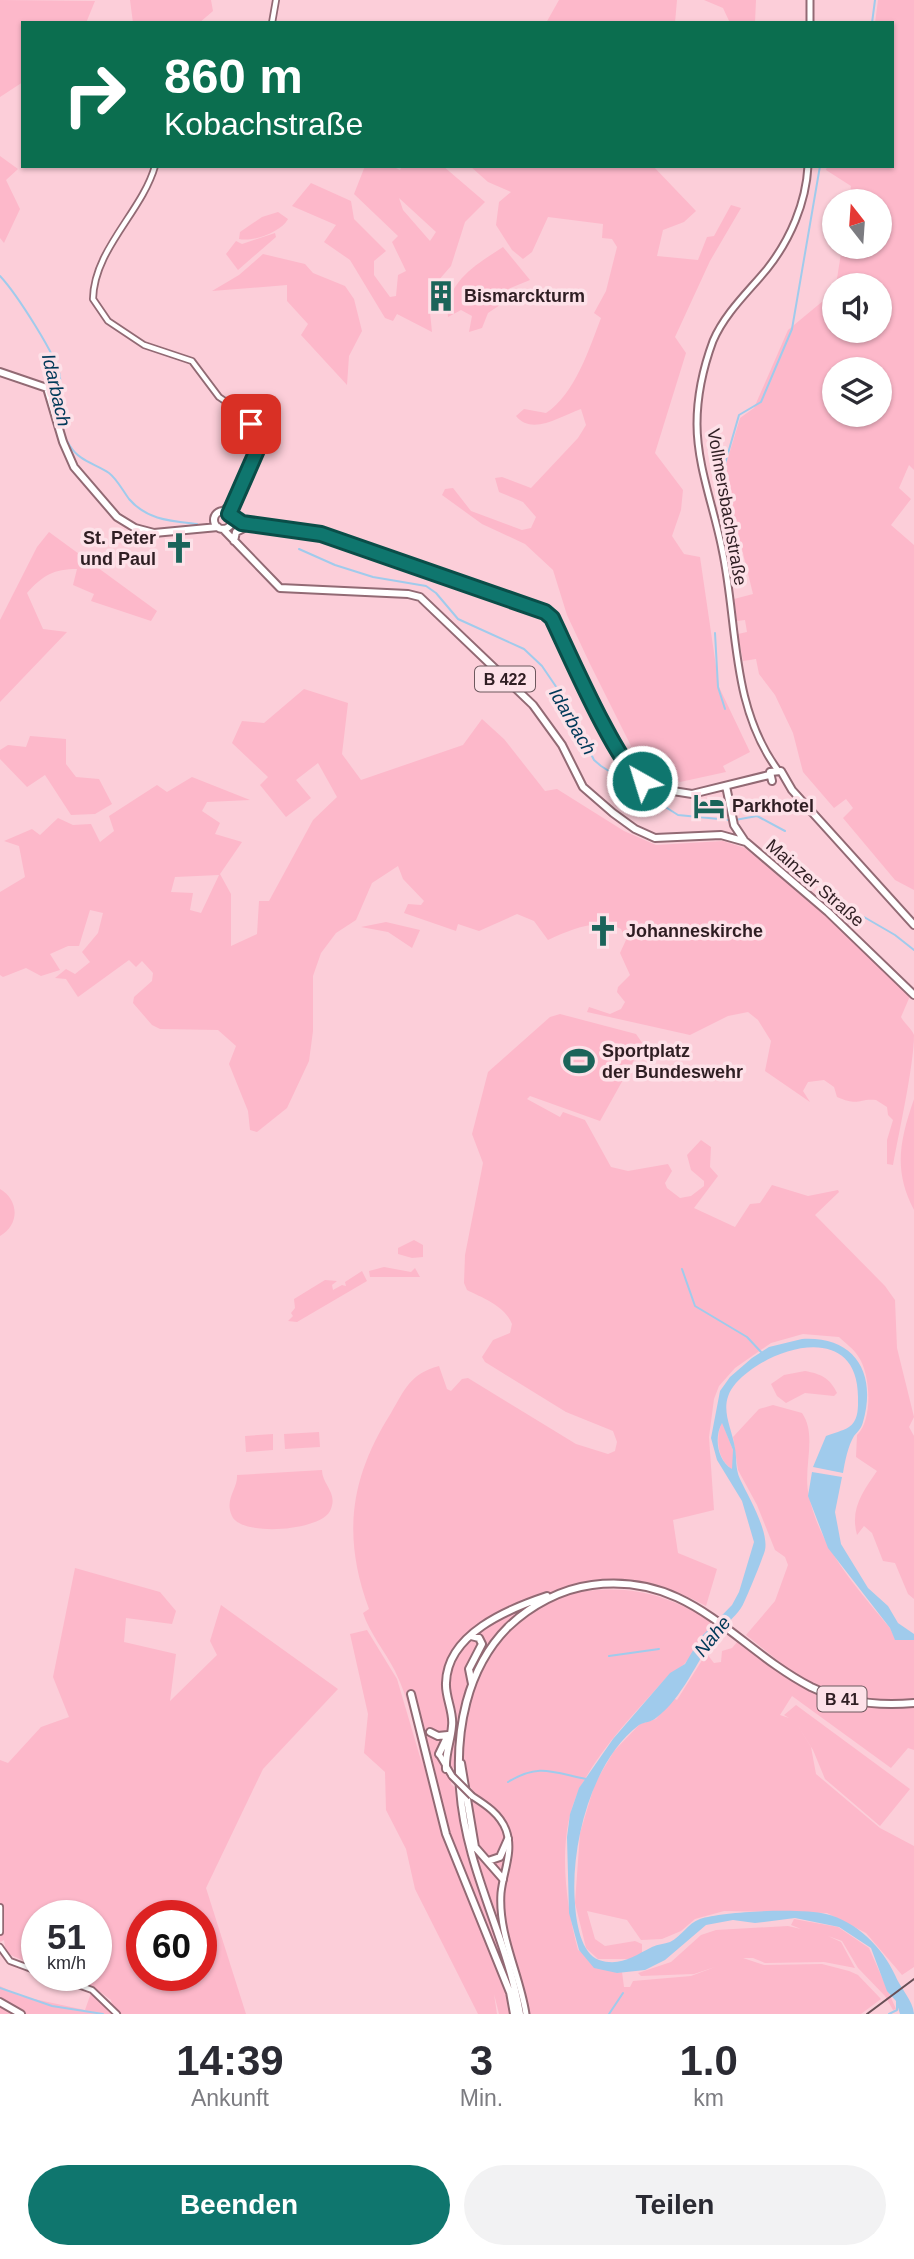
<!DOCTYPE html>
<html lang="de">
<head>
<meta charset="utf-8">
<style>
  body { margin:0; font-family:Arial,sans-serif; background:#f2f2f3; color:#2b2b33; height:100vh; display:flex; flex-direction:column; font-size:26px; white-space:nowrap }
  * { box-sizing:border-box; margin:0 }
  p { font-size:23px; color:#7c7c81 }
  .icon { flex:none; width:38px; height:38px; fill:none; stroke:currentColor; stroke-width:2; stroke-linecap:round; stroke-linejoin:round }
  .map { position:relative; height:2014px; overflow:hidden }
  .panel { display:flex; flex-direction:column; background:#fff; flex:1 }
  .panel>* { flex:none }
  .hud { position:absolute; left:21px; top:21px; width:873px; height:147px; border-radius:0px; box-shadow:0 2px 5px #0004; background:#0b6e4f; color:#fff; overflow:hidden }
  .needle { width:46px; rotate:343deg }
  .tools { position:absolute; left:822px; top:189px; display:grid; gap:14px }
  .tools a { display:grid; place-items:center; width:70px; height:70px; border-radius:50%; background:#fff; box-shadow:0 2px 5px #0004; font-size:35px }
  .speed { position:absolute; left:21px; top:1900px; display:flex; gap:14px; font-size:35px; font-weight:700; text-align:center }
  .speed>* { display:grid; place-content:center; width:91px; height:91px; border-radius:50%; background:#fff; box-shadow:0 2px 5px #0004; line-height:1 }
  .speed small { font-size:18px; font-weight:400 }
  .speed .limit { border:10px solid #d22; background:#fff; color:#111 }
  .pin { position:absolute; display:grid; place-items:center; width:60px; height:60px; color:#fff; margin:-30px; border-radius:14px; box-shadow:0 4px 10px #0006 }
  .me { position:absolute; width:77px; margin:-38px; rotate:321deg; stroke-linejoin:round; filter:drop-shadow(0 0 5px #0008) }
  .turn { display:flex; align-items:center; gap:24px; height:147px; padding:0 28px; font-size:32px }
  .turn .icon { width:91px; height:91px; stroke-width:2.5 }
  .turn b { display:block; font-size:49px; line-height:60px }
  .eta { display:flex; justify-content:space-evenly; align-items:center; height:119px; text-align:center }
  .eta b { font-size:42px; font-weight:700; line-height:49px }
  .button { display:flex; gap:14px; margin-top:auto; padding:14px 28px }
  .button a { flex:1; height:80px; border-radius:42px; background:#0f766e; color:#fff; font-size:28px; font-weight:700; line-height:80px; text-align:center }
  .button a+a { background:#f2f2f3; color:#2b2b33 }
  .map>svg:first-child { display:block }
</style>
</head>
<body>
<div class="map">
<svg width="914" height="2014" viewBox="0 0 914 2014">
  <rect width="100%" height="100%" fill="#fcced9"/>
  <!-- green -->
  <path fill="#fdb8ca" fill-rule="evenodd" d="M0 0 95 1 86 23H23V82L0 97Z
    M130 0H211L213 11 199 23H133Z
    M559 0H677L675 23H546Z
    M704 0H756L755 23H730L723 8Z
    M878 0H914V470L909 465 899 488 911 499 891 525 914 545V890L895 880 843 818 853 808 846 799 834 808 803 772 793 733 775 695 759 674 756 659 743 661 738 634 747 632 745 620 737 621 734 599 753 594 730 500 720 502 721 481 740 418 754 408 788 330 835 291V331H880V285H836L842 247H880V201H849L851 186 826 170 827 166H892V23H875ZM835 369H880V415H835Z
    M0 156 18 169 6 180 20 209 4 243 0 238Z
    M365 166H392L400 170 402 166H443L485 202 465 222 451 266 431 289 429 302 432 332 397 314 393 321 385 318 350 260 324 242 336 225 292 206 311 183 351 201 354 219 386 251 374 261V275L390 297 396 296 398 275 406 271 392 242 398 236 354 194ZM399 198 436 232 430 241 403 210Z
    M470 166H653L696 211 684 222 663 230 657 256 698 260 707 237 714 236 731 205 741 208 710 261 675 337 686 353 655 453 683 490 681 510 672 536 684 554 700 557 719 687 750 752 723 766 726 772 680 782 645 765 633 750 590 664 567 615 553 570 525 544 482 524 442 495 445 489 453 488 471 511 522 530 531 528 536 517 523 502 499 492 495 478 502 477 531 488 578 438 586 425 581 409C561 416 532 436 516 416L524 409 546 413C575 394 589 349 601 318L594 313 606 291 617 247 612 239 602 238 603 224 548 217 532 252 523 259 512 250 496 225 499 202 511 192 488 182Z
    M278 212 288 219C281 232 254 242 239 239L240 232 262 217Z
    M275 233 276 237 238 270 226 254 236 241 242 244Z
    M503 247 530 280 496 294 500 305 488 313 482 328 469 332 472 316 461 310 448 317C445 282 477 264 503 247Z
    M263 254 305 264 313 273 345 286 354 299 362 331 349 356 347 385 301 335 308 324 287 301V285L212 291 239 275Z
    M49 532 157 611 151 621 91 601 94 594 73 585 77 569C54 569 43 575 27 593L43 629 67 632 0 702V620L37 547Z
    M304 689 348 703 342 754 361 780 463 745 482 719 504 739 545 791 557 789 624 831 656 845 723 841 745 848 826 916 910 996 901 1017C904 1023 912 1029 914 1035 914 1065 899 1132 893 1165L887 1164V1140L893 1120 888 1115 887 1107 876 1100C858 1098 860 1107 837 1097L834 1087 824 1080 808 1082 803 1091 810 1102 765 1071 771 1041 758 1020 748 1012 728 1016 690 1035 587 1012 589 1007 610 1014 621 1009 625 1002 617 992 618 987 630 975 620 953 626 940 621 929C599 917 569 930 548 940L534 921 517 914 479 931 458 924 456 931 404 913 408 904 421 905 424 901 403 879 398 866 372 883 356 920 336 933 321 953 313 976V1031L309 1061 287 1108 257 1132 250 1130 248 1111 229 1064 236 1046 218 1030 160 1029 152 1025 133 1003 134 997 152 981 153 973 142 961 136 967 129 960 78 997 66 979 55 978 66 969 75 974 90 962 82 952 98 933 103 913 90 910 79 946H68L50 954 60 970 41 976 26 968 3 977 0 975V892L25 877 19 846 4 841 32 829 40 835 58 818 73 825 91 824 100 842 114 831 109 816 157 785 167 792 192 777 250 800 207 802 202 811 220 823 215 834 242 842 220 874 231 894V946L257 934 259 901H269L313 820 337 797 318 763 296 780 311 798 286 817 260 785 268 777 232 743 242 721 264 723ZM219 875 201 913 190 910 193 893 171 892 175 877Z
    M30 736 66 739V764L76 777 99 779 112 804 95 814 71 815 45 775 27 787 0 759V750L8 745 26 747Z
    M386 922 420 930 412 948 388 932 361 927Z
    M560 1014 636 1034 643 1044 600 1121 530 1096 527 1099 560 1117 563 1112 585 1120 611 1167 628 1171 668 1164 672 1171 665 1183 667 1188 680 1198 691 1196 704 1186V1181L691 1170 687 1155 701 1140 711 1147 710 1167 718 1176 694 1208 735 1227 750 1204 760 1203 772 1185 808 1196 838 1190 839 1192 815 1215 885 1286 895 1300 897 1348 914 1417 909 1427 914 1436V1599L908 1594 895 1563 883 1561 872 1533 864 1526 857 1535C850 1509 862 1493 877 1471L856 1457 857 1435C873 1420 871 1374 858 1356 854 1349 845 1343 839 1337L803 1334 771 1343 735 1368 719 1386 714 1399 709 1437 714 1510 673 1520 678 1553 717 1569 706 1606C667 1585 631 1575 586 1581L588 1591C636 1585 674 1598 714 1623 703 1635 697 1650 686 1662 681 1669 671 1672 665 1679 635 1713 601 1747 580 1788 556 1835 565 1901 578 1950L617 1973 622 1972 624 1987H630L633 1981 691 1976 715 1967 694 1974 641 1976 638 1973 671 1962 701 1935 716 1930 788 1926 801 1929 791 1925 794 1919 838 1927 869 1948 896 2009 893 2010 885 1996 858 1968 842 1941 828 1936 841 1942 855 1968 824 1962 765 1963 753 1958H743L764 1965 822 1964 849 1971 858 1975 881 1999 861 2014H499L494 1994 497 2014H478L415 1889 406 1849 386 1810 385 1772 364 1753 368 1714 350 1634 367 1630 397 1679 423 1767C416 1735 410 1701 395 1671 385 1651 370 1634 363 1613L369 1609C342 1536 350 1478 391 1413 405 1389 410 1374 439 1366L447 1389 451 1391 462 1379 468 1378 576 1444 608 1454 615 1451 617 1442 613 1431 566 1412 485 1362 482 1357 493 1340 510 1333 512 1324C505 1306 483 1298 467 1290L464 1283 465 1255 483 1163 472 1134 488 1072 550 1017ZM453 1767 472 1789V1803L451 1784Z
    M914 1099V1210C893 1170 900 1140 914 1099Z
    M0 1189C19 1200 20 1225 0 1236Z
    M414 1240 423 1245V1257L412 1258 398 1254V1248Z
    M384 1267 411 1272 415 1268 420 1277H370L369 1271Z
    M362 1271 367 1281 297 1322 288 1321 293 1316 291 1313 295 1308 294 1299 325 1280 337 1281 332 1285 333 1290 342 1285 346 1286 345 1282Z
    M805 1371C821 1374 830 1378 837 1393L834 1396 805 1393 786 1403 777 1396 771 1384 784 1375Z
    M773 1405 802 1413C818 1436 802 1469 809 1496 820 1548 857 1588 890 1628L895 1639 914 1640V1750L908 1748 891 1768 792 1696 780 1715 789 1718 784 1715 796 1705 910 1789 880 1826 825 1779 813 1750 795 1721 811 1747 816 1774 880 1828 914 1846V1967L902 1975 866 1933 827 1913 724 1911 695 1919 681 1931 662 1939 641 1940 627 1920 587 1911 595 1939 605 1946 635 1941 642 1944V1953L632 1959H598L586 1948 575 1903 580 1833 595 1783 614 1751 640 1724 656 1719 673 1698 677 1700 721 1630V1635L707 1654 714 1663 721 1662 722 1651 732 1648 738 1641 775 1670 781 1663 746 1635 775 1601 788 1565 785 1557 775 1550 757 1505 738 1470 733 1437 759 1409Z
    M722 1422 733 1450V1470C717 1460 715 1438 722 1422Z
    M319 1432 320 1447 285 1449 284 1434Z
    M273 1434V1450L246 1452 245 1436Z
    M322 1470C322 1485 339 1493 330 1511 320 1531 241 1537 232 1516 224 1499 238 1489 237 1475Z
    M75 1568 160 1592 176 1611 172 1624 126 1618 124 1642 176 1654 170 1701 217 1655 210 1641 221 1605 338 1689 263 1769 206 1888 246 2014H114L111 2000 96 1989 63 1976H96V1916H37L36 1966 6 1953 4 1940 0 1942V1760L8 1763 41 1727 69 1717 53 1677ZM142 1916H201V1976H142Z
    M0 1986 20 1996 85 2010 91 1993 113 2014H0Z"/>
  <!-- water -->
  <path fill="#a0cbec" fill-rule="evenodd" d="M802 1339C855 1336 877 1373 863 1422 861 1429 858 1431 854 1436 848 1446 845 1461 843 1473L813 1467 826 1436C833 1433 843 1431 849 1427 859 1420 858 1407 858 1397 858 1321 771 1345 736 1383 717 1405 731 1424 735 1448 737 1459 735 1468 740 1479 748 1496 769 1531 765 1550 764 1555 744 1605 741 1608 734 1618 724 1626 716 1636 696 1661 683 1698 656 1718 652 1722 644 1722 639 1725 591 1761 570 1847 575 1904 576 1921 581 1954 599 1960 620 1967 634 1956 652 1947 658 1944 664 1944 670 1942 681 1937 688 1923 700 1919 723 1911 802 1908 826 1914 856 1921 883 1948 895 1975 900 1988 913 2000 914 2014H900L896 2001 887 1991 871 1948 839 1927 795 1918 755 1923 733 1920 706 1925 665 1960 645 1970 617 1973 594 1968 579 1950 569 1913 567 1837 570 1814 579 1788 613 1739 670 1673 685 1664 701 1637 732 1605 739 1592 754 1542 742 1501 717 1460 711 1438 720 1391 730 1377 752 1358 769 1347ZM722 1423 733 1450 732 1469C717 1460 714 1437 722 1423Z
    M812 1472 842 1477 835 1512 841 1544 868 1588 888 1606 898 1623 914 1634V1640H895L890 1628 828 1548 808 1496Z"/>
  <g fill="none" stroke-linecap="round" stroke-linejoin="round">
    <!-- stream -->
    <path stroke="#a0cbec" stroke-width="2" d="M872 23 875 0
      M0 276C15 292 58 357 60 377 62 400 56 426 70 446 79 461 96 464 109 473 117 479 123 491 129 499 147 520 171 521 197 524
      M720 481 739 415 761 402 792 329 820 166
      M299 549 335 565 373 577 426 586 436 593 458 619 524 649 542 666 561 694 594 760 601 766 678 815 729 820
      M715 633 718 687 725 709
      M735 820 757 816 785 831
      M864 917 895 935 914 950
      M682 1269 695 1306 747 1337 762 1353
      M609 1656 659 1649
      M508 1782C539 1763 552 1772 586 1779
      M0 1988 52 2006 103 2014
      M609 2014 623 1993
      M889 2014 897 2010V1999"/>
    <defs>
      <path id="tertiary" d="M272 23 276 0
        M155 166C142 212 94 249 93 299L108 321 144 345 192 361 219 397 244 414 251 424 257 441 256 456 229 514
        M221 512 232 502
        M0 1907V1932
        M0 1947 10 1961 37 1971
        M53 1976 92 1990 117 2014"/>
      <path id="secondary" d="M810 23V0
        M777 769C730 704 738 623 722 549 714 508 697 466 697 424 697 395 703 368 713 341 725 313 748 292 767 269 790 240 806 203 808 166
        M439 1754 452 1776
        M472 1796C486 1805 500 1814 506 1830 514 1851 503 1872 501 1893 498 1935 520 1974 526 2014"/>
      <path id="primary" d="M0 372 47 388 63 442 74 467 117 517 135 528 154 533 218 527
        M214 520a9 9 0 1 1 18 0a9 9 0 1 1-18 0Z
        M232 517 245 524 321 534 548 614 617 748 637 778 660 789 692 794 769 775
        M223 529 280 588 408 594 420 597 533 705 562 745 583 787 613 813 635 829 655 838 721 835 746 842 828 912 914 995
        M234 541 236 532 248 526
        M772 781 770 772 781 771 792 790 914 925
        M726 786 734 825 744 840
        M471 1636 479 1638 482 1644 469 1669 472 1684
        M411 1694 446 1834 511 1995
        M430 1732 438 1736 448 1735
        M439 1754 448 1735
        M461 1763 475 1847 503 1879
        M446 1769C445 1753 451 1741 452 1726 454 1712 445 1697 446 1683 447 1634 508 1609 547 1596
        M488 1861 500 1857 508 1839
        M510 1992 514 2014
        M0 2002 21 2014
        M520 2014C507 1936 466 1871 460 1789 455 1732 466 1669 508 1627 531 1605 561 1589 592 1585 691 1572 734 1647 811 1687 844 1703 878 1706 914 1703"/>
    </defs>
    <!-- tertiary casing -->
    <use href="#tertiary" stroke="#926a74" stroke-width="8"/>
    <!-- secondary casing -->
    <use href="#secondary" stroke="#926a74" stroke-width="9"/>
    <!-- primary casing -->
    <use href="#primary" stroke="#926a74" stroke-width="10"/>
    <!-- tertiary -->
    <use href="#tertiary" stroke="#fff" stroke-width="4.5"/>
    <!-- secondary -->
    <use href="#secondary" stroke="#fff" stroke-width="5"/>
    <!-- primary -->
    <use href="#primary" stroke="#fff" stroke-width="6"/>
    <!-- rail -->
    <path stroke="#694f56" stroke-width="2" d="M867 2014 914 1979"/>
    <defs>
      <path id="secondary-bridge" d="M452 1776 472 1796"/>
    </defs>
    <!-- secondary-bridge casing -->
    <use href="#secondary-bridge" stroke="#926a74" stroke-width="9" stroke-linecap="butt"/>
    <!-- secondary-bridge -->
    <use href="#secondary-bridge" stroke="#fff" stroke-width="5"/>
  </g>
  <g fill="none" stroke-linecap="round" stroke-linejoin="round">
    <defs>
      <path id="route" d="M251 424 258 448 229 514 242 523 321 534 545 612 552 618C567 649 618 767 642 781"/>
    </defs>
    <!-- route casing -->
    <use href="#route" stroke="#0a4d48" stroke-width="18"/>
    <!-- route -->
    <use href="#route" stroke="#0f766e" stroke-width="12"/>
  </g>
  <!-- icons -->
  <defs>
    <symbol id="building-bare" viewBox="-9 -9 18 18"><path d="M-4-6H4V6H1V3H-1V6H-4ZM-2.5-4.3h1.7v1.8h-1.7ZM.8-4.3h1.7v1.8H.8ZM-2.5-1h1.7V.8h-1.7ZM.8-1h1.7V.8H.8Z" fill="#1b645a" stroke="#fde1e8" stroke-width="2.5" paint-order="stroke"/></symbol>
    <symbol id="church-bare" viewBox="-9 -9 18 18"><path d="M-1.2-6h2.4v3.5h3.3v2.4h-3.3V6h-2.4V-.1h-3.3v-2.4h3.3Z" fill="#1b645a" stroke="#fde1e8" stroke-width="2.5" paint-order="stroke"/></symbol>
    <symbol id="hotel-bare" viewBox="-9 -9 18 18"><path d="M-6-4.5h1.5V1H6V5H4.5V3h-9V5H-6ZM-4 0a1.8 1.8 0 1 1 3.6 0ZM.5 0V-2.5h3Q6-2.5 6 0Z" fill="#1b645a" stroke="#fde1e8" stroke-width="2.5" paint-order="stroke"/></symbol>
    <symbol id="stadium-bare" viewBox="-9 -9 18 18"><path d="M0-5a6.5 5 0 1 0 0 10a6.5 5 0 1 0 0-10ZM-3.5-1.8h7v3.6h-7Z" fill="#1b645a" stroke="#fde1e8" stroke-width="2.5" paint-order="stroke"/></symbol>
  </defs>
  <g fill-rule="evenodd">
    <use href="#building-bare" x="419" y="274" width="44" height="44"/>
    <use href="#church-bare" x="157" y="526" width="44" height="44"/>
    <use href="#hotel-bare" x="687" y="784" width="44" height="44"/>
    <use href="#church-bare" x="581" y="909" width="44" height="44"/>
    <use href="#stadium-bare" x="557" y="1039" width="44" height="44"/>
  </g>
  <g text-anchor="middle" stroke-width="7" stroke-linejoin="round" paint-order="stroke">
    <!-- shield labels -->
    <g fill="#fde1e8" stroke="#6d585e" stroke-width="2">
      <rect x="475" y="666.5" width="60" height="25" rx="5"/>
      <rect x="817.5" y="1686.5" width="49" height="25" rx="5"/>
    </g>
    <g font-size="16" font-weight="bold" fill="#2f1e23">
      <text x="505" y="685">B 422</text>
      <text x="842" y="1705">B 41</text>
    </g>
    <!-- poi labels -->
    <g font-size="18" font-weight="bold" fill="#2f1e23" stroke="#fde1e8" text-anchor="start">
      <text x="464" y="302">Bismarckturm</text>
      <text x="156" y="544" text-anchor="end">St. Peter<tspan x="156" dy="21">und Paul</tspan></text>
      <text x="732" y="812">Parkhotel</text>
      <text x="626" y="937">Johanneskirche</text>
      <text x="602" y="1057">Sportplatz<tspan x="602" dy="21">der Bundeswehr</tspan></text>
    </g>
    <!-- street labels -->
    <g font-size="18" fill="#2f1e23" stroke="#fde1e8">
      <text transform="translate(727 507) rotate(80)" y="6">Vollmersbachstraße</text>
      <text transform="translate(815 883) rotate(41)" y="6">Mainzer Straße</text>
    </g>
    <!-- water labels -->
    <g font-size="19" font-style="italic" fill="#003959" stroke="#fde1e8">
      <text transform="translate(57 390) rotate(77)" y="7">Idarbach</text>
      <text transform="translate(573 721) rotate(60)" y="7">Idarbach</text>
      <text transform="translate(712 1636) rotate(-51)" y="7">Nahe</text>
    </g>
  </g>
</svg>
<div class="tools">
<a><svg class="needle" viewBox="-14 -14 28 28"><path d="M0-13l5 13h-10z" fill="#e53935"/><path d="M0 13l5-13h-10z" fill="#7c7c81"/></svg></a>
<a><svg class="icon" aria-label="sound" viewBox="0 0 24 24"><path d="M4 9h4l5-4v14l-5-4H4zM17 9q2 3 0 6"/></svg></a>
<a><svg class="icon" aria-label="layers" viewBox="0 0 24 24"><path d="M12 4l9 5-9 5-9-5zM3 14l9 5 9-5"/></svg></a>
</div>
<div class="speed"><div>51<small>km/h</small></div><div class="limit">60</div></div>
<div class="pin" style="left:251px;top:424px;background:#d93025"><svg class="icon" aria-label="arrive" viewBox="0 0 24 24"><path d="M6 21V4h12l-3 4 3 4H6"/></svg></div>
<svg class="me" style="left:642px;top:781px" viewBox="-20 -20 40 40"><circle r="17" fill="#0f766e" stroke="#fff" stroke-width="3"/><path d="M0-11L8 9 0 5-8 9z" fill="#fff"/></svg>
<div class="hud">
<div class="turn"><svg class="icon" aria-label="right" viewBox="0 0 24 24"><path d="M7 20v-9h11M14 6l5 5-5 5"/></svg><div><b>860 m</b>Kobachstraße</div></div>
</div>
</div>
<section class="panel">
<div class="eta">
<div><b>14:39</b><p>Ankunft</p></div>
<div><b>3</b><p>Min.</p></div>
<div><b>1.0</b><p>km</p></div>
</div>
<div class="button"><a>Beenden</a><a>Teilen</a></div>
</section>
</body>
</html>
